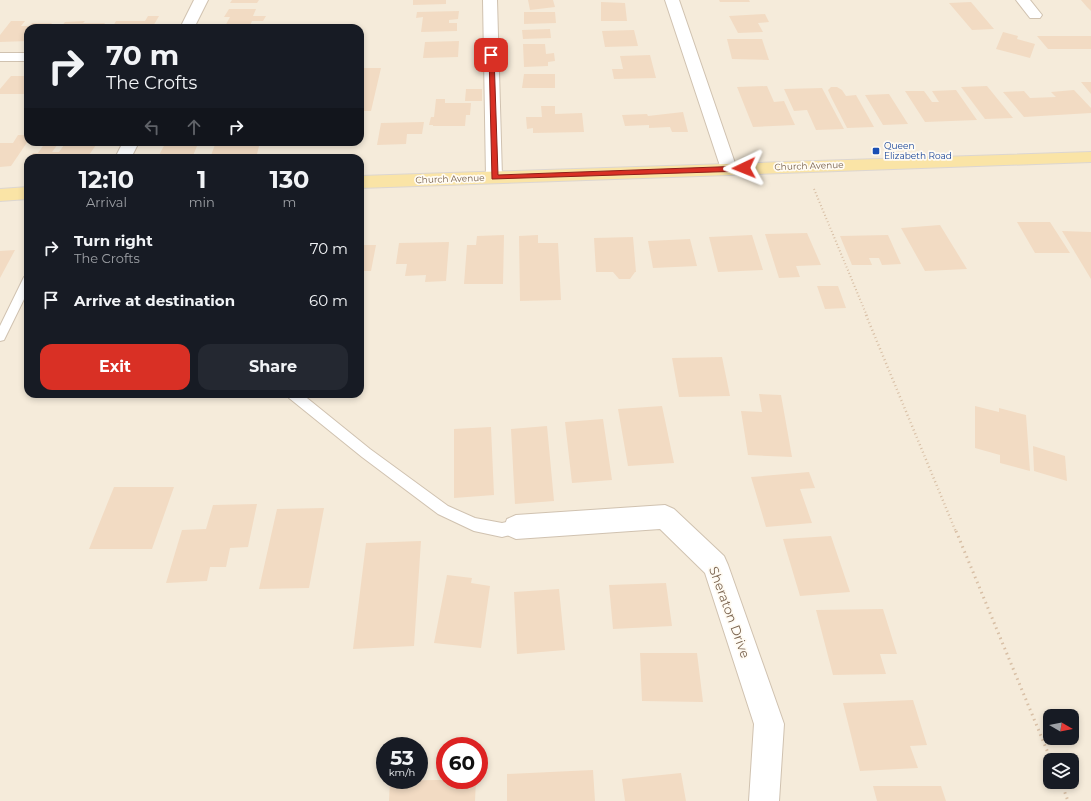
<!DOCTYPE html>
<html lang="en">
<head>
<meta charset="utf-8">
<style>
  body { margin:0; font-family:Montserrat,sans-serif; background:#242831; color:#f1f3f6; height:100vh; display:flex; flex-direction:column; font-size:15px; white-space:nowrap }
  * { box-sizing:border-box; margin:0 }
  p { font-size:13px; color:#9ea1a6 }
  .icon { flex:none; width:22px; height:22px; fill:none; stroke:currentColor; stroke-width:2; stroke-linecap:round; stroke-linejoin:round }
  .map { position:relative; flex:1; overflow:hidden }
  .details { position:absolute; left:24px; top:154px; width:340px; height:244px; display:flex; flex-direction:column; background:#171b24; border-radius:12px; box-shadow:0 2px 6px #0003 }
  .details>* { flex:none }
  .guide { position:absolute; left:24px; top:24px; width:340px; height:122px; border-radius:12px; box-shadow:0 2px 6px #0003; background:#171b24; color:#f1f3f6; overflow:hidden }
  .needle { width:26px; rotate:99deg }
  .buttons { position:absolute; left:1043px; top:709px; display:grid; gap:8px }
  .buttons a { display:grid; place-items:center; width:36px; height:36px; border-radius:8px; background:#171b24; box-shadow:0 2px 6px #0003; font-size:20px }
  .speed { position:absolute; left:376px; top:737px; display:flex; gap:8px; font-size:20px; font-weight:700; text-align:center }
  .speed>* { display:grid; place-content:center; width:52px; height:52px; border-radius:50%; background:#171b24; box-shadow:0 2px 6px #0003; line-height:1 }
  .speed small { font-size:10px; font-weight:400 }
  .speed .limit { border:6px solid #d22; background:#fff; color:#111 }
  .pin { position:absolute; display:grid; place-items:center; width:34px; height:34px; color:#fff; margin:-17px; border-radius:8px; box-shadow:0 2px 6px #0006 }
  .me { position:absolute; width:44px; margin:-22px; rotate:268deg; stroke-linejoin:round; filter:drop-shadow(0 0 3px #0008) }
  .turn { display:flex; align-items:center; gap:14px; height:84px; padding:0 16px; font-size:18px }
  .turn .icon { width:52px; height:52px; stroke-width:2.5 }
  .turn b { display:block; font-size:28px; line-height:34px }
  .lanes { display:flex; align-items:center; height:38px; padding:0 16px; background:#0003; justify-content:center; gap:20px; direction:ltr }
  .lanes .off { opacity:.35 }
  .eta { display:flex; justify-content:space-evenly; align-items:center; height:68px; text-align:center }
  .eta b { font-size:24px; font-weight:700; line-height:28px }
  .button { display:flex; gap:8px; margin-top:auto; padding:8px 16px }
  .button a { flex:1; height:46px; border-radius:12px; background:#d93025; color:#fff; font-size:16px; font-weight:700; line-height:46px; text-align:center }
  .button a+a { background:#242831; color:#f1f3f6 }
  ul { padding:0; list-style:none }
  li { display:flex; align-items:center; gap:12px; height:52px; padding:0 16px }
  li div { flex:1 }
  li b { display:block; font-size:15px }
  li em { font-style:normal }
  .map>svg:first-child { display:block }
</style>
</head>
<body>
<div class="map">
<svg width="1091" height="801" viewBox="0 0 1091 801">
  <rect width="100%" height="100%" fill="#fdf8ec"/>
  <!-- residential -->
  <path fill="#f5ebda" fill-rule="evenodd" d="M0 0H1091V801H0ZM28 28H360V142H28ZM28 158H360V394H28ZM1050 716H1072V738H1050ZM385 746H419V780H385ZM445 746H479V780H445ZM1050 760H1072V782H1050Z"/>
  <!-- building -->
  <path fill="#f2dbc3" d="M232 0H259L257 3H230Z
    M413 0H446V4L413 5Z
    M528 0H553L555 7 530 10Z
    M719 0H749L750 2H720Z
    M1081 0H1091V11L1087 7Z
    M601 2 625 3 627 21H601Z
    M971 2 982 15 994 29 972 30 949 3Z
    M229 9H256L253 16H266L263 21H252L249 28H224L230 17H224Z
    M459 11 458 19 449 20V23H457V31L421 32 423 17 416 18 417 12Z
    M524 12H555L556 23 524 24Z
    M765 14 769 22 758 23 763 32 738 33 729 16Z
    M148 16H159L152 28H112L116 21H145Z
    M11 21H25L21 26H30L32 23H52L48 28H28V41L0 42V35Z
    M85 21 83 23H105L102 28H60L65 22Z
    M550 29 551 38 523 39 522 30Z
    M634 30 638 46 605 47 602 31Z
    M1003 32 1018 36 1017 39 1035 44 1030 58 996 49Z
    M1037 36H1091V49H1048Z
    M727 39H762L769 60 732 59Z
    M459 41 458 57 423 58 425 42Z
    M523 44H545L546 54 554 53 555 61 548 62V66L524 67Z
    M650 55 656 78 614 79 612 69H623L620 56Z
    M360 68H381L371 111H360Z
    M524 74H555V88H522Z
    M11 76H26L24 79H28V94H0V89Z
    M1081 82H1091V94Z
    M767 86 774 102 784 101 795 125 753 127 737 87Z
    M987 86 1013 118 985 119 961 87Z
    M831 87H837L842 90 846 96 856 95 874 127 847 128 831 97 828 90Z
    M822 88 844 129 816 130 807 110 794 111 784 89Z
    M466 89H482V101H465Z
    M956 90 977 120 925 122 905 91H924L932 102H939L932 91Z
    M1074 90 1091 108V113L1024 117 1003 92 1024 91 1030 98 1056 97 1051 92Z
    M889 94 908 124 883 125 865 95Z
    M436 99H445V103H471L470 115H466L465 126H433V125H429L431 117H434Z
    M541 106H555V114L582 113 584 132 533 133V128L527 129 526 117H542Z
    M683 112 688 132H672L670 127 649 128V125L625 126 622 115 647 114 648 116Z
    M424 122 422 134H407L406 144 377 145 381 123Z
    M18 135H28V141L11 166 0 167V143H13Z
    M66 142H98L87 158H29L33 153H38L45 143 58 144 52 152H59Z
    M166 142H210L209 146H197L192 158 158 157Z
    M216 142H260L257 154H249L248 157 235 158 236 154 228 155 227 158H210Z
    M1017 222H1050L1070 253H1035Z
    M940 225 967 269 925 271 901 228Z
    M1062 231 1091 232V279Z
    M807 233 821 265 796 266 800 277 779 278 765 234Z
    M504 235 503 284H464L467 245H476L477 236Z
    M538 235V243H558L561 300 520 301 519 236Z
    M752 235 763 270 718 272 709 237Z
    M888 235 901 264 882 265 879 258H869L872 265H852L840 236Z
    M633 237 636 272H635L630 279H619L613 272H596L594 238Z
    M690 239 697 266 653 268 648 241Z
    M449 242 446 281 425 282 426 275 405 276 407 264H396L399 243Z
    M360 245H376L371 271H360Z
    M15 250 0 278V251Z
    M817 286H838L846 308 825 309Z
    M722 357 730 396 679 397 672 358Z
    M759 394 781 395 792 457 748 455 741 411 762 412Z
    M662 406 674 463 628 466 618 409Z
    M975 406 999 412V408L1026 415 1030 471 1000 463V455L975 448Z
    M603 419 612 480 572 483 565 422Z
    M547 426 554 501 515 504 511 429Z
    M491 427 494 495 454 498V429Z
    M1033 446 1065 456 1067 481 1034 471Z
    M809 472 815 488 800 489 812 523 766 527 751 477Z
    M114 487H174L152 549H89Z
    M257 504 248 547 230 548 226 567H210L207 581 166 583 182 530 206 529 213 505Z
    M324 508 309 588 259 589 277 509Z
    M831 536 850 592 800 596 783 539Z
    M421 541 414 646 353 649 366 543Z
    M447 575 472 578 471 583 490 586 481 648 434 643Z
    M666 583 672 626 613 629 609 585Z
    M559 589 565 650 517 654 514 592Z
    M883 609 897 654H880L886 674 833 675 816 610Z
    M640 653H697L703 702 642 701Z
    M913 700 927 745 910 746 918 768 860 771 843 703Z
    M593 770 595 801H507V774Z
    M681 773 686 801H625L622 779Z
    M434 780H476L475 801H389L390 781Z
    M873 786H941L946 801H877Z"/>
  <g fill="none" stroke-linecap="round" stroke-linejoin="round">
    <defs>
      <path id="lane" d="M28 276V291L4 340 0 341V326L24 277Z
        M287 394H302L370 449 448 506 475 518 502 523 516 520 521 522 523 527 521 532 502 537 474 531 438 514 362 457 289 398Z"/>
      <path id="street" d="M194 0H208L194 28H180Z
        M483 0H497L502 177 500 181 494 183 488 181 486 177Z
        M665 0H679L737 169 735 173 729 175 723 173 721 169Z
        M1016 0H1030L1042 15 1040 18H1030Z
        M0 53H28V61H0Z
        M123 142H139L131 158H115Z
        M665 505 674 509 724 556 728 565 784 724 779 801H749L754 724 705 573 660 529 516 539 507 535 504 527 507 519 516 515Z"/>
      <path id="primary" d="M1091 152V162L360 188V176Z
        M28 187V199L0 201V189Z"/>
    </defs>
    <!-- lane casing -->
    <use href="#lane" stroke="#d0c2b0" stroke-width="2"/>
    <!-- street casing -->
    <use href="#street" stroke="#d0c2b0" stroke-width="2"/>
    <!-- primary casing -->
    <use href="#primary" stroke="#dcd6d1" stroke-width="2"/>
    <!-- path-far2 -->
    <path stroke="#d8bfa5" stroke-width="2" stroke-dasharray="1 2.5" stroke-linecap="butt" d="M814 189 867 316"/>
    <!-- path-far1 -->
    <path stroke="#d8bfa5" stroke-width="2.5" stroke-dasharray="1 3" stroke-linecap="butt" d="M866 315 956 532"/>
    <!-- path -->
    <path stroke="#d8bfa5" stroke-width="3" stroke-dasharray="1.5 4" stroke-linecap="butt" d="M956 531 1051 760
      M1061 782 1068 801"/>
    <!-- lane -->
    <use href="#lane" fill="#fff" fill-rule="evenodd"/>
    <!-- street -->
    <use href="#street" fill="#fff" fill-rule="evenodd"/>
    <!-- primary -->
    <use href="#primary" fill="#fae4a6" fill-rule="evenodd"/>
  </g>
  <!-- route -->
  <path fill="#d93025" stroke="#8d1f18" d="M489 53 494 55 498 175 744 166 747 168 744 171 492 179Z"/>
  <!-- markers -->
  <rect fill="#1a4fb4" stroke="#fffbf3" stroke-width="1.5" x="872" y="147" width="8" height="8" rx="2"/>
  <g text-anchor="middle" stroke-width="3.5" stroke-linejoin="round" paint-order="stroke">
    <!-- far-transit labels -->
    <g font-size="9" fill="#164399" stroke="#fffbf3" text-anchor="start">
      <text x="884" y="149">Queen<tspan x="884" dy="10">Elizabeth Road</tspan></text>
    </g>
    <!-- far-street labels -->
    <g font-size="9" fill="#79624d" stroke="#fffbf3">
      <text transform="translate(809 166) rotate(-2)" y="3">Church Avenue</text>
      <text transform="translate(450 179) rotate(-2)" y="3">Church Avenue</text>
    </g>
    <!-- near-street labels -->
    <g font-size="13" fill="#79624d" stroke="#fffbf3">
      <text transform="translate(730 612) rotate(70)" y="5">Sheraton Drive</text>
    </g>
  </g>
</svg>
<div class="buttons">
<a><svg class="needle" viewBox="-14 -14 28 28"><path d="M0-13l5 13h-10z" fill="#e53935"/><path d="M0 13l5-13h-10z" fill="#9ea1a6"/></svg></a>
<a><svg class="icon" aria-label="layers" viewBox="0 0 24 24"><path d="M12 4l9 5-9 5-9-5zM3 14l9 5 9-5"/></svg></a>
</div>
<div class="speed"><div>53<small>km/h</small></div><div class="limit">60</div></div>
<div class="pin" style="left:491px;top:55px;background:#d93025"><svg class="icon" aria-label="arrive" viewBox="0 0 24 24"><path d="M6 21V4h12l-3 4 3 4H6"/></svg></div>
<svg class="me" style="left:744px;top:168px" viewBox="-20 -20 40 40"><path d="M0-17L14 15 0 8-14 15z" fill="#d93025" stroke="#fff" stroke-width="4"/></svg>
<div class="guide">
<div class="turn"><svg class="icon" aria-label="right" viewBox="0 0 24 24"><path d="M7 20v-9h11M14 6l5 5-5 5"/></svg><div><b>70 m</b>The Crofts</div></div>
<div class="lanes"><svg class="icon off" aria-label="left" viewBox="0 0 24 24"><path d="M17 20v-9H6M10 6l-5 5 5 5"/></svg><svg class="icon off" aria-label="ahead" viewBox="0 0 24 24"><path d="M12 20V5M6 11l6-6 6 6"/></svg><svg class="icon" aria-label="right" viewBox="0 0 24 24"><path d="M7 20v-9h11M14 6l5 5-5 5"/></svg></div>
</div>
<section class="details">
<div class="eta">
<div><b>12:10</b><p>Arrival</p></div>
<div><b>1</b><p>min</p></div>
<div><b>130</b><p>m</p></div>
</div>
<ul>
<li><svg class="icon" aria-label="right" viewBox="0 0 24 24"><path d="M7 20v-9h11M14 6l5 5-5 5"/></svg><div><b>Turn right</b><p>The Crofts</p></div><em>70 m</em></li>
<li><svg class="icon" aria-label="arrive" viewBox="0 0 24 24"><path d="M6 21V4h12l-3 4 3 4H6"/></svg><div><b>Arrive at destination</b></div><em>60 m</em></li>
</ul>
<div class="button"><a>Exit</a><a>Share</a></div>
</section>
</div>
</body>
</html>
